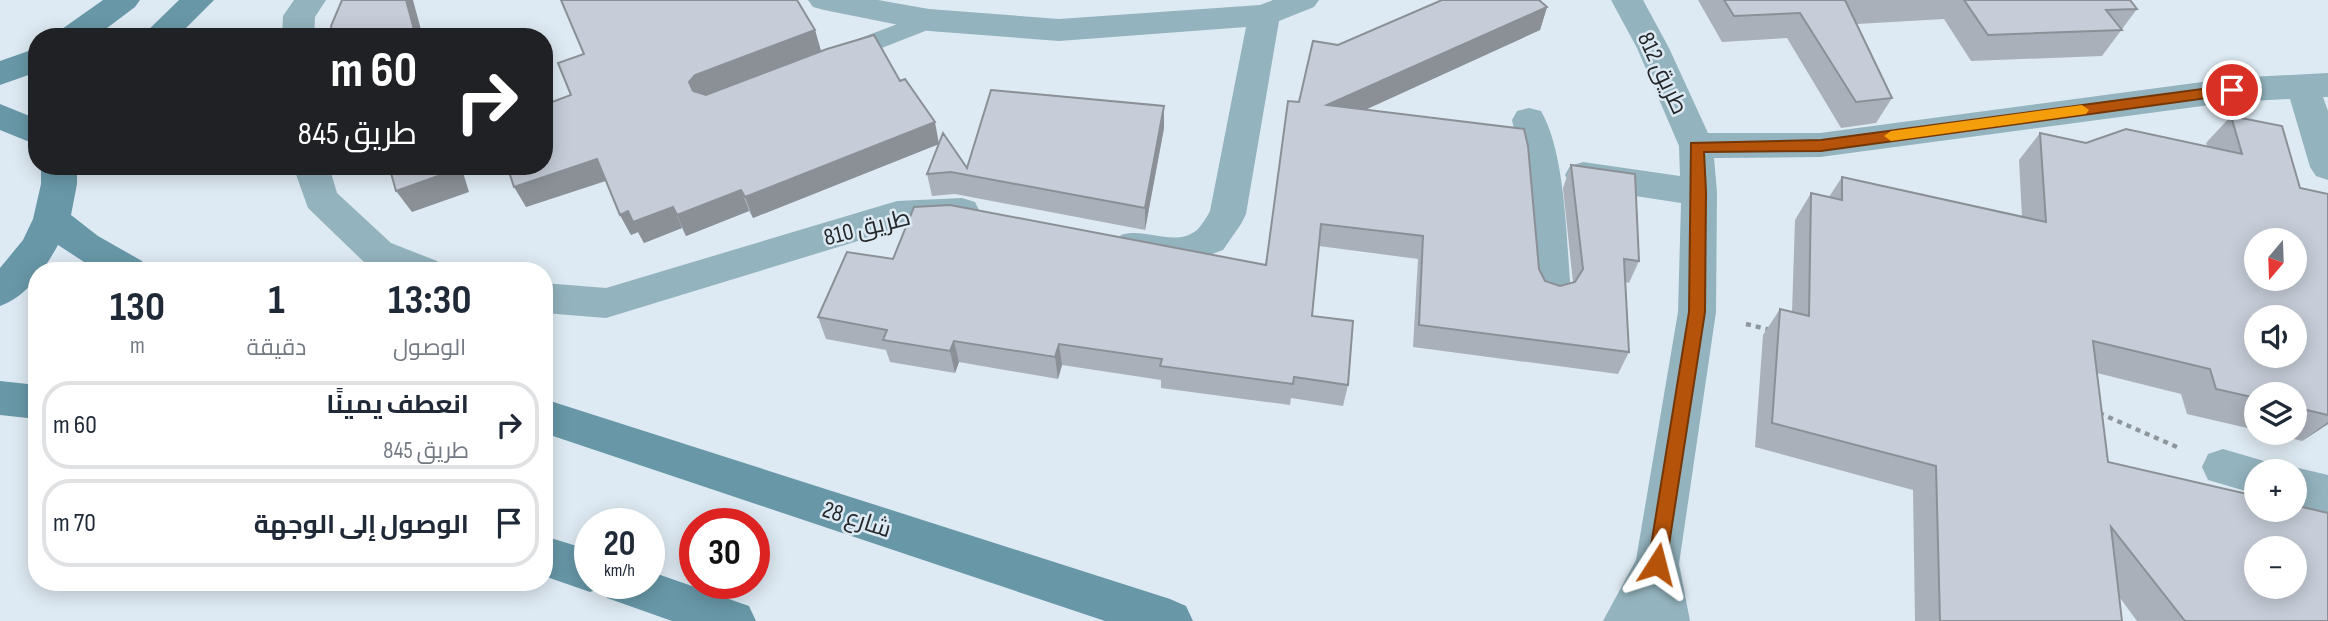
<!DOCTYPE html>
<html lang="ar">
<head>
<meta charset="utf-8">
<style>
  body { margin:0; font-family:"Sofia Sans Condensed",Cairo,sans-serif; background:#f6f6f7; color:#1f2937; direction:rtl; height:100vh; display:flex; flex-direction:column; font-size:26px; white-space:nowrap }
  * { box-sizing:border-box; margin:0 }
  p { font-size:23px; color:#747a83 }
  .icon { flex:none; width:38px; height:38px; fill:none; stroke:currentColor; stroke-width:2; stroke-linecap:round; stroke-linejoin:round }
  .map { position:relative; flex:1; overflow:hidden; direction:ltr }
  .drawer { position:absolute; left:28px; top:262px; width:525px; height:329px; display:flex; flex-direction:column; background:#fff; border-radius:28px; box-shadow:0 4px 18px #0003; direction:rtl }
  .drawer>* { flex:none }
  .guide { position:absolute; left:28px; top:28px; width:525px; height:147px; border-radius:28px; box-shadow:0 4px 18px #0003; direction:rtl; background:#202124; color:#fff; overflow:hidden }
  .needle { width:46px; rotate:199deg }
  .buttons { position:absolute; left:2244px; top:228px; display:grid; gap:14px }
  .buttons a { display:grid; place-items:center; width:63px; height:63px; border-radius:50%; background:#fff; box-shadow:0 4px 18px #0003; font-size:35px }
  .speed { position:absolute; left:574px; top:508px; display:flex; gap:14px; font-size:35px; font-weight:700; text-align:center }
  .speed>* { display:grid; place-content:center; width:91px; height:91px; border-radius:50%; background:#fff; box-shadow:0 4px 18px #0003; line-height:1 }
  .speed small { font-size:18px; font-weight:400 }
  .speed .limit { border:10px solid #d22; background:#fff; color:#111 }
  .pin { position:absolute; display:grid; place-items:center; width:60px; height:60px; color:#fff; margin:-30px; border:4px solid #fff; border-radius:50%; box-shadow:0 2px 7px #0007 }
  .me { position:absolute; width:77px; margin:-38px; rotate:9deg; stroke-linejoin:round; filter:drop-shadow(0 0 5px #0008) }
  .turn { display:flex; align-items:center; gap:24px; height:147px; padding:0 21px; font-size:32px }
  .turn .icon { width:91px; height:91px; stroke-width:2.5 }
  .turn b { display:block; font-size:49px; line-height:60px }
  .eta { display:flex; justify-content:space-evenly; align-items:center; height:119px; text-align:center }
  .eta b { font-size:42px; font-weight:700; line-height:49px }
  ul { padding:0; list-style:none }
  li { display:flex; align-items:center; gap:21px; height:88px; margin:0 14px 10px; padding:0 7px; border:4px solid #e0e1e3; border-radius:28px }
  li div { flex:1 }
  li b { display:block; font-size:26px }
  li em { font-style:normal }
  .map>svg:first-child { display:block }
</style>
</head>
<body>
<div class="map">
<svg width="2328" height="621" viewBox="0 0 2328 621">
  <rect width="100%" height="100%" fill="#deeaf3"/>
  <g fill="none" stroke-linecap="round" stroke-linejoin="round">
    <!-- path -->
    <path stroke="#8d969c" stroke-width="4.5" stroke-dasharray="5 5" stroke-linecap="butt" d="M1746 324 1771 330
      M2099 413 2177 447"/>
    <!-- lane -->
    <path fill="#93b3be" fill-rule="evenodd" d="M929 12 938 14 941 20 938 26 838 65 829 62 825 56 829 50Z"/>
    <!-- street -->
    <path fill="#93b3be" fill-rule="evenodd" d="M294 0H326L315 17 314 37H282L283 16Z
      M808 0H878L929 9 1059 19 1260 5 1273 0H1319L1314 7 1279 21 1246 214 1241 224 1223 250 1177 267 1121 255 1115 245 1121 235C1145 227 1175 248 1197 230 1202 225 1207 217 1210 211L1246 27 1059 41 929 31 824 10 813 7Z
      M1611 0H1643L1669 48 1708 133H1820L2232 78 2328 73V97H2323L2328 111V180L2316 176 2310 167 2290 99 2232 102 1820 157 1714 158 1717 192 1716 312 1679 564 1690 621H1603L1636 560 1678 312 1681 203 1583 188 1570 184 1565 175 1570 166 1583 162 1680 176 1679 146 1637 48Z
      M1529 108 1541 111C1566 154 1566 241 1571 291L1565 302 1552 306 1539 302 1533 291 1523 169 1512 120 1517 111Z
      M293 166H329L337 193 391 243 437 261 443 271H385L365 263 308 208Z
      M962 198 975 202 980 212 975 222 962 226 897 229 606 318 544 313V283L606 288 897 201Z
      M2223 449 2271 463 2275 471H2256V494L2208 480 2202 467 2208 454Z
      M2294 467 2328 475V513L2294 505V471H2284Z"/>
    <!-- secondary -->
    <path fill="#6898a8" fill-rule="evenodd" d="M103 0H140L135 7 95 37H57L62 29Z
      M179 0H214L177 37H141Z
      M37 48V72L0 85V61Z
      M0 104 37 119V145L0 130Z
      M41 166H77V184L71 215 98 236 142 261 148 271H98L58 245C45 268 27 297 0 306V268L23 240 33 219 41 184Z
      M0 381 37 385V419L0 415Z
      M544 399 1170 599 1186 606 1193 621H1105L544 433Z
      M544 536 590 550V583H649V571L749 606 756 621H672L607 598 602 587 590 592 544 576Z"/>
  </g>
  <!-- wall -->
  <path fill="#aab0ba" d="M1698 0H2130L2137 9 2102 56 1971 61 1944 19 1857 24 1892 98 1876 123 1841 128 1787 38 1722 42Z
    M1547 7 1540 30 1365 110 1539 269 1545 281 1560 286 1573 283 1563 188 1571 165 1639 261 1629 283 1625 282 1629 352 1618 374 1413 347 1418 259 1319 246 1312 316 1348 385 1343 406 1291 398 1290 405 1161 388V380L1062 365 1058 379 959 362 955 373 890 362 886 350 826 339 818 317 893 259 1266 265 1299 102 1338 45Z
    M815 30 821 51 900 81 939 143 967 168 1164 128 1145 230 955 194 932 196 927 174 939 144 753 218 749 211 686 236 682 228 644 243 638 232 631 235 620 215 606 181 526 207 571 95 584 54Z
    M2231 116 2300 188 2328 194V424L2302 441 2266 432H2294V394H2256V430L2187 414 2181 394 2097 373 2108 462 2328 621H2137L2120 598 2122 621H1915L1913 490 1755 447 1763 335 1780 309 1792 312 1795 220 1811 193 1829 197 1842 177 2022 217 2019 160 2040 133 2086 143 2207 146 2206 143Z"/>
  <!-- shaded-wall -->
  <path fill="#8b9097" d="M406 0H413L423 37H416Z
    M1547 7 1540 30 1323 129 1327 105Z
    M815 30 821 51 698 104 689 82 695 75Z
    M1164 106V128L1145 230V208Z
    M935 122 939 144 753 218 745 197Z
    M597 159 608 180 526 207 514 187Z
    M369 166H396L398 168 376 175Z
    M454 166H461L469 192 412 212 396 191Z
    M741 190 749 211 686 236 677 215Z
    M673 207 682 228 644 243 638 232 631 235 620 215 628 211Z
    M954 341 959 362 955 373 950 351Z
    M1059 344 1062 365 1058 379 1055 357Z
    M2328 422V424L2302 441Z"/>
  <!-- building -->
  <path fill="#c6cdd8" stroke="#8b9097" stroke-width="2" fill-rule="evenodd" d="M342 0H406L416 37H333L331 26Z
    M561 0H797L815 30 695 75 689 82 693 91 706 95 827 49 874 35 900 81 905 79 935 122 745 197 741 190 677 215 673 207 633 222 628 211 620 215 597 159 514 187 507 166H544V105L571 95 558 63 584 54Z
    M1442 0H1539L1547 7 1327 105 1524 129 1528 146 1539 269 1545 281 1560 286 1575 282 1583 269 1571 165 1635 174 1639 261 1624 259 1629 352 1419 325 1423 236 1321 224 1312 316 1353 321 1348 385 1294 377 1293 384 1160 366 1162 359 1059 344 1055 357 954 341 950 351 883 340 887 330 818 317 847 252 893 259 914 207 950 205 1266 265 1288 101 1299 102 1313 41 1338 45Z
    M1724 0H1845L1892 98 1856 102 1800 13 1734 16Z
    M1964 0H2130L2137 9 2106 10 2122 30 1988 35Z
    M991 90 1164 106 1145 208 951 172 927 174 943 133 967 168Z
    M2231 116 2282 126 2300 188 2328 194V415L2294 407V394H2256V398L2216 389 2210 369 2093 341 2108 462 2256 496V509H2294V505L2328 513V621H2185L2111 527 2122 621H1940L1936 466 1772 423 1780 309 1809 316 1811 193 1842 200V177L2046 222 2040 133 2086 143 2126 129 2242 154ZM2256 240H2294V278H2256ZM2256 317H2294V355H2256ZM2256 548H2294V586H2256Z
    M389 166H454L455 170 396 191Z"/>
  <!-- route -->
  <path fill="#b45309" stroke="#753606" stroke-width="2" d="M2232 85 2237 87V94L1821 151 1704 152 1706 192 1705 312 1666 564 1663 570 1657 572 1650 570 1648 564 1689 312 1691 143 1821 140Z"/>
  <!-- slow -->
  <path fill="#f59e0b" d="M2082 105 2089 110 2086 114 1891 141 1884 136 1891 131Z"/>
  <g text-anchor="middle" stroke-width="5" stroke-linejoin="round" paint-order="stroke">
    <!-- street labels -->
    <g font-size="24" fill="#24282b" stroke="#deeaf3">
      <text transform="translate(1663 73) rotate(65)" y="8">طريق 812</text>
      <text transform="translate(867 227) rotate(-14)" y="8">طريق 810</text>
      <text transform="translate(857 519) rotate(18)" y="8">شارع 28</text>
    </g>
  </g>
</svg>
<div class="buttons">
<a><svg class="needle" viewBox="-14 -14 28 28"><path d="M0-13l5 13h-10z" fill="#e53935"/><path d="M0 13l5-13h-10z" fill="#747a83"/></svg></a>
<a><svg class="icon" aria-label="sound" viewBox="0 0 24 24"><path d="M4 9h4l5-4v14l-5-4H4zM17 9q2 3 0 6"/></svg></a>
<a><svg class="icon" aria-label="layers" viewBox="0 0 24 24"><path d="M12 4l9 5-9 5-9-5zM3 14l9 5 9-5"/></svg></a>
<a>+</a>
<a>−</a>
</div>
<div class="speed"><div>20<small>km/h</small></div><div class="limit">30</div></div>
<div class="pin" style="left:2232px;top:90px;background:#d93025"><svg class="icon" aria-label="arrive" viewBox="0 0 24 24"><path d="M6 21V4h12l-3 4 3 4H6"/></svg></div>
<svg class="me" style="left:1657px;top:564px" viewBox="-20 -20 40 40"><path d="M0-17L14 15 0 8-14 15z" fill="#b45309" stroke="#fff" stroke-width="4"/></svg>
<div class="guide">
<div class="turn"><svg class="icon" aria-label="right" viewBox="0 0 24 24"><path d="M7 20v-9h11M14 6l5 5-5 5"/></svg><div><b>60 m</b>طريق 845</div></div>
</div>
<section class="drawer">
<div class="eta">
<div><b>13:30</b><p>الوصول</p></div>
<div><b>1</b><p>دقيقة</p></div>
<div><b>130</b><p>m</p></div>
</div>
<ul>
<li><svg class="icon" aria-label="right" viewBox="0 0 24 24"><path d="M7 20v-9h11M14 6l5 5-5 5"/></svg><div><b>انعطف يمينًا</b><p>طريق 845</p></div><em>60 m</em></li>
<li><svg class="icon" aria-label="arrive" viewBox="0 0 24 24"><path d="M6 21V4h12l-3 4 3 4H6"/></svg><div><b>الوصول إلى الوجهة</b></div><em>70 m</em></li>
</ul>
</section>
</div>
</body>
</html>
